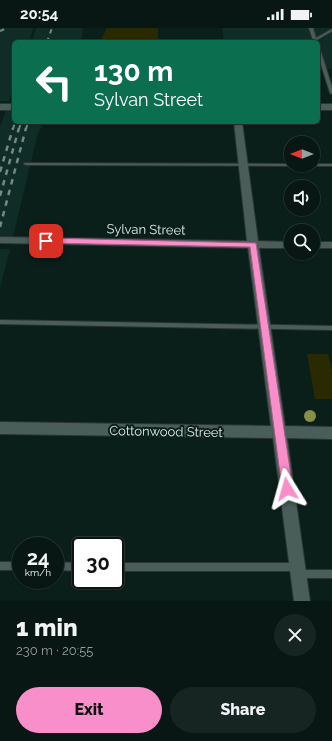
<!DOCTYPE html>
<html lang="en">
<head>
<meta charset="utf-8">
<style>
  body { margin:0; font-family:Raleway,sans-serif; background:#162422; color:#f1f3f6; height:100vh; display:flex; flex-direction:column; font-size:15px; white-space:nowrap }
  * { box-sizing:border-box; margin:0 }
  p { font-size:13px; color:#989fa0 }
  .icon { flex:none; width:22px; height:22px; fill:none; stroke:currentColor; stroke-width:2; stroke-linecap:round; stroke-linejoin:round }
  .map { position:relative; height:573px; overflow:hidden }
  .details { display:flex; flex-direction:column; background:#081714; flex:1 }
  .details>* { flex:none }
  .guide { position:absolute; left:12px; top:12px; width:308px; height:84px; border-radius:6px; box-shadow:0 1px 3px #0004,0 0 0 1px #293634; background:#0b6e4f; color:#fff; overflow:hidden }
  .needle { width:26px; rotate:270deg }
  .buttons { position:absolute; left:284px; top:108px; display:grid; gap:8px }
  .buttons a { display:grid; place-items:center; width:36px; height:36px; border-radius:50%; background:#081714; box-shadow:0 1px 3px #0004,0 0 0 1px #293634; font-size:20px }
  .speed { position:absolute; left:12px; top:509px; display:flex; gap:8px; font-size:20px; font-weight:700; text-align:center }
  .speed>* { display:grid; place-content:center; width:52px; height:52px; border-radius:50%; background:#081714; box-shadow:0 1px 3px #0004,0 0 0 1px #293634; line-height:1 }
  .speed small { font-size:10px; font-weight:400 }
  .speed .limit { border:2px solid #111; border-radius:6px; background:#fff; color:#111 }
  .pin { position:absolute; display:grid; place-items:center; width:34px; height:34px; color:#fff; margin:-17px; border-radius:8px; box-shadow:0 2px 6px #0006 }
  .me { position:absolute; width:44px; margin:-22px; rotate:352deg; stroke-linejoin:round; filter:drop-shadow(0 0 3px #0008) }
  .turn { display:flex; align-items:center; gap:14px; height:84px; padding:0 16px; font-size:18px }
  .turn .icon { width:52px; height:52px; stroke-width:2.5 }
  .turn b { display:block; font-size:28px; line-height:34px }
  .round { display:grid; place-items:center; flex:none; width:42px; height:42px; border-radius:21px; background:#162422 }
  .headline { display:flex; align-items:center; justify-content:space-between; height:68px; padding:0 16px }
  h1 { font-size:24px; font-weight:800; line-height:30px }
  .primary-button { display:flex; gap:8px; margin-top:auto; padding:8px 16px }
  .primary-button a { flex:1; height:46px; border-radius:24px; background:#f98fca; color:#111; font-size:16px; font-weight:800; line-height:46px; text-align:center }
  .primary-button a+a { background:#162422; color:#f1f3f6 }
  .status { display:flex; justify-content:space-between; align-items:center; height:28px; padding:0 20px; background:#081714; direction:ltr }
  .status svg { height:11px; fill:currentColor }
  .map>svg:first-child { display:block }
</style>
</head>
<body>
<div class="status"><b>20:54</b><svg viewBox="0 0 49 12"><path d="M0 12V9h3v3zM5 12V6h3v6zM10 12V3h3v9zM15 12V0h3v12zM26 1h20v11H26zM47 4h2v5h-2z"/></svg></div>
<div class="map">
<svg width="332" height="573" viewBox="0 0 332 573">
  <rect width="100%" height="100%" fill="#0b1f1a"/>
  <!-- built -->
  <path fill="#0f2c26" d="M0 0H33L29 14H14V59L9 73H0Z
    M36 0H83L81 14H32Z
    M222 0H332V41H318V14H224Z
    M6 83H14V94H45L38 105 13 209H0V99Z
    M0 221H10L0 260Z"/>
  <!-- green -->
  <path fill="#2a2a02" d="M107 0H158V14H100Z
    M307 326H328L332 342V371H315Z"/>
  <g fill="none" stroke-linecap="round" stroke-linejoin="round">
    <defs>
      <path id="service" d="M309 0H313L316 10 332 1V3L315 13 313 12Z
        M318 20 320 21 332 59V66L330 65 318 27Z
        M24 135 291 136V137H293L291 138 26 137 24 136Z
        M313 136H332V138H311V137H313Z
        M0 292 332 298V302L0 296Z
        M0 534H21V542H0Z
        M55 534 81 535V543L55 542Z
        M115 535H297L300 536 301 539 300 542 297 543H115Z
        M300 542H332V550H300L297 549 296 546 297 543Z"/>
      <path id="minor" d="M234 94H242L258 213 291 214V220H259L285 398 332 399V411L287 410 310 573H294L273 410 0 406V394L271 398 248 220 0 215V209L247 213Z
        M313 214H332V220H313Z"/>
      <path id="tertiary" d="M0 76H14V82H0Z
        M318 76H332V82H318Z"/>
    </defs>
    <!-- service casing -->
    <use href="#service" stroke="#2c3533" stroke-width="2"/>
    <!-- minor casing -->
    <use href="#minor" stroke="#2c3533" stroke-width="2"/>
    <!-- tertiary casing -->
    <use href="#tertiary" stroke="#2c3533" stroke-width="2"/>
    <!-- service -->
    <use href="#service" fill="#495e59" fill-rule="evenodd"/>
    <!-- minor -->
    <use href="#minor" fill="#495e59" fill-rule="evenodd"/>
    <!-- tertiary -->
    <use href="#tertiary" fill="#495e59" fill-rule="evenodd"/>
    <!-- rail-far1 -->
    <path stroke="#778783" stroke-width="2" stroke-dasharray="4.5 4.5" stroke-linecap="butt" d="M0 3 7 0
      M47 14 52 0
      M13 101 15 94
      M19 101 21 94
      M26 101 28 94"/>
    <!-- rail -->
    <path stroke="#778783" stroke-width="2.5" stroke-dasharray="5.5 5.5" stroke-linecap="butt" d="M0 144 13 100
      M0 168 19 100
      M0 199 26 100"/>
  </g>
  <!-- trees -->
  <circle fill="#868e48" cx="310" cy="388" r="6"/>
  <!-- route -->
  <path fill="#f98fca" stroke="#a25d83" d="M46 210 256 215 293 461 291 465 287 466 283 465 282 461 250 219 43 215V211Z"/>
  <g text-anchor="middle" stroke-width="4" stroke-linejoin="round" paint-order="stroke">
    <!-- street labels -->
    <g font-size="13" fill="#deeae6" stroke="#0b1f1a">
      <text transform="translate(146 201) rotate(1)" y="5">Sylvan Street</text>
      <text transform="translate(166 403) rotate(1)" y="5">Cottonwood Street</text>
    </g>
  </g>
</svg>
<div class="buttons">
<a><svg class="needle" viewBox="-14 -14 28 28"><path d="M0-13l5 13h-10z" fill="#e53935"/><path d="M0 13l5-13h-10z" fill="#989fa0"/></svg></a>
<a><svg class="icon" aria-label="sound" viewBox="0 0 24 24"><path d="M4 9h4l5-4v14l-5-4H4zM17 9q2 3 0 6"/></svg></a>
<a><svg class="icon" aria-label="search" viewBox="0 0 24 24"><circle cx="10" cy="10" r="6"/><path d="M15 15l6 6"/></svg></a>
</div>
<div class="speed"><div>24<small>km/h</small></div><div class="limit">30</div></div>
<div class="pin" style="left:46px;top:213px;background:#d93025"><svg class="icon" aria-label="arrive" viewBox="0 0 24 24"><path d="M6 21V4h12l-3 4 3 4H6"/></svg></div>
<svg class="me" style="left:287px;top:461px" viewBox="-20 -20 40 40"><path d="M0-17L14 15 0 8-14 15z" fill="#f98fca" stroke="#fff" stroke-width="4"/></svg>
<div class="guide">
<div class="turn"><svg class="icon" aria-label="left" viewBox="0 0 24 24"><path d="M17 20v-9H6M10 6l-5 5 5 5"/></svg><div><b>130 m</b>Sylvan Street</div></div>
</div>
</div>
<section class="details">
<div class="headline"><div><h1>1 min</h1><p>230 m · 20:55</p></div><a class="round"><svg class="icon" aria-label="close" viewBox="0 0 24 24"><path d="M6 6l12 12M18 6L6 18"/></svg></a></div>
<div class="primary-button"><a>Exit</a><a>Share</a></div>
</section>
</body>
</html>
